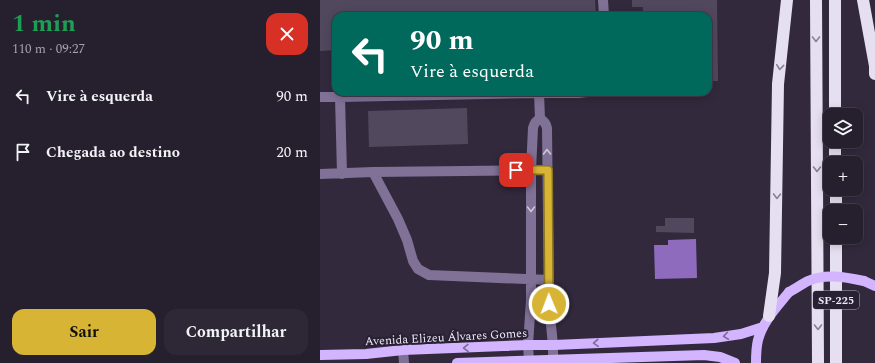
<!DOCTYPE html>
<html lang="pt">
<head>
<meta charset="utf-8">
<style>
  body { margin:0; font-family:Spectral,serif; background:#2e2736; color:#f1f3f6; height:100vh; display:flex; flex-direction:column; font-size:15px; white-space:nowrap }
  * { box-sizing:border-box; margin:0 }
  p { font-size:13px; color:#a4a2aa }
  .icon { flex:none; width:22px; height:22px; fill:none; stroke:currentColor; stroke-width:2; stroke-linecap:round; stroke-linejoin:round }
  .map { position:relative; flex:1; overflow:hidden }
  .side { display:flex; flex-direction:column; background:#261f2e; width:320px }
  .side>* { flex:none }
  .banner { position:absolute; left:12px; top:12px; width:380px; height:84px; border-radius:12px; box-shadow:0 2px 10px #0003,0 0 0 1px #423d4a; background:#00695c; color:#fff; overflow:hidden }
  .buttons { position:absolute; left:503px; top:108px; display:grid; gap:8px }
  .buttons a { display:grid; place-items:center; width:40px; height:40px; border-radius:8px; background:#261f2e; box-shadow:0 2px 10px #0003,0 0 0 1px #423d4a; font-size:20px }
  .pin { position:absolute; display:grid; place-items:center; width:34px; height:34px; color:#fff; margin:-17px; border-radius:8px; box-shadow:0 2px 6px #0006 }
  .me { position:absolute; width:44px; margin:-22px; rotate:359deg; stroke-linejoin:round; filter:drop-shadow(0 0 3px #0008) }
  .turn { display:flex; align-items:center; gap:14px; height:84px; padding:0 12px; font-size:18px }
  .turn .icon { width:52px; height:52px; stroke-width:2.5 }
  .turn b { display:block; font-size:28px; line-height:34px }
  .round { display:grid; place-items:center; flex:none; width:42px; height:42px; border-radius:12px; background:#2e2736 }
  .headline { display:flex; align-items:center; justify-content:space-between; height:68px; padding:0 12px }
  h1 { font-size:24px; font-weight:700; line-height:30px; color:#1e9e55 }
  .button { display:flex; gap:8px; margin-top:auto; padding:8px 12px }
  .button a { flex:1; height:46px; border-radius:12px; background:#d7b434; color:#111; font-size:16px; font-weight:700; line-height:46px; text-align:center }
  .button a+a { background:#2e2736; color:#f1f3f6 }
  ul { padding:0; list-style:none }
  li { display:flex; align-items:center; gap:12px; height:56px; padding:0 12px }
  li div { flex:1 }
  li b { display:block; font-size:15px }
  li em { font-style:normal }
  main { display:flex; flex:1; min-height:0 }
  .map>svg:first-child { display:block }
</style>
</head>
<body>
<main>
<section class="side">
<div class="headline"><div><h1>1 min</h1><p>110 m · 09:27</p></div><a class="round" style="background:#d93025;color:#fff"><svg class="icon" aria-label="close" viewBox="0 0 24 24"><path d="M6 6l12 12M18 6L6 18"/></svg></a></div>
<ul>
<li><svg class="icon" aria-label="left" viewBox="0 0 24 24"><path d="M17 20v-9H6M10 6l-5 5 5 5"/></svg><div><b>Vire à esquerda</b></div><em>90 m</em></li>
<li><svg class="icon" aria-label="arrive" viewBox="0 0 24 24"><path d="M6 21V4h12l-3 4 3 4H6"/></svg><div><b>Chegada ao destino</b></div><em>20 m</em></li>
</ul>
<div class="button"><a>Sair</a><a>Compartilhar</a></div>
</section>
<div class="map">
<svg width="555" height="363" viewBox="0 0 555 363">
  <rect width="100%" height="100%" fill="#32293d"/>
  <!-- water -->
  <path fill="#8f6bbd" d="M376 239 377 278 335 279 334 245H348V240Z"/>
  <!-- building -->
  <path fill="#51485e" d="M0 0H275L276 16H16V50L0 51Z
    M312 0H397L398 81H388V16H323V7H312Z
    M147 108 148 144 49 147 48 111Z
    M345 218H374V233L336 232V226H345Z
    M225 297V309H214V298Z"/>
  <g fill="none" stroke-linecap="round" stroke-linejoin="round">
    <!-- minor -->
    <path stroke="#807196" stroke-width="10" d="M283 0 284 16
      M0 97H20L22 174
      M20 97 219 93
      M220 119 219 93H258L267 92
      M53 172 78 219 87 240 93 261 98 269 109 275 229 280
      M0 174 53 172 227 170
      M83 350 84 363
      M211 363 209 360 208 345 211 300V170L213 128C214 124 215 121 220 119 224 121 226 123 227 128L229 304C230 323 234 341 233 360L230 363"/>
    <!-- major -->
    <path stroke="#d3b4ff" stroke-width="10" d="M544 281 555 286
      M0 355 46 354 83 350 208 345H234L394 338 421 334 443 327
      M137 363 384 355 400 357 415 363
      M436 363C436 356 436 348 438 340 443 321 457 307 469 292"/>
    <!-- highway -->
    <path stroke="#e6dff1" stroke-width="12" d="M496 0 498 363
      M515 0V115
      M543 0 555 66V74
      M515 141V163
      M516 189V211
      M516 237V363
      M449 316 455 273 458 84 467 0"/>
    <!-- major-bridge -->
    <path stroke="#d3b4ff" stroke-width="10" d="M469 292C475 289 482 284 488 281 506 273 525 277 544 281"/>
  </g>
  <!-- one-way arrows -->
  <defs><path id="oneway-chevron" d="M-2-3.5L2.5 0L-2 3.5" fill="none" stroke-width="1.6" stroke-linecap="round" stroke-linejoin="round"/></defs>
  <g stroke="#878092">
    <use href="#oneway-chevron" transform="translate(496 39) rotate(90)"/>
    <use href="#oneway-chevron" transform="translate(460 67) rotate(96)"/>
    <use href="#oneway-chevron" transform="translate(497 169) rotate(90)"/>
    <use href="#oneway-chevron" transform="translate(457 196) rotate(91)"/>
    <use href="#oneway-chevron" transform="translate(498 327) rotate(90)"/>
  </g>
  <g stroke="#cdc5da">
    <use href="#oneway-chevron" transform="translate(227 152) rotate(-91)"/>
    <use href="#oneway-chevron" transform="translate(211 209) rotate(90)"/>
  </g>
  <g stroke="#7e6a99">
    <use href="#oneway-chevron" transform="translate(406 336) rotate(172)"/>
    <use href="#oneway-chevron" transform="translate(276 343) rotate(177)"/>
    <use href="#oneway-chevron" transform="translate(146 348) rotate(178)"/>
  </g>
  <g fill="none" stroke-linecap="round" stroke-linejoin="round">
    <defs>
      <path id="route" d="M196 170H228L229 304"/>
    </defs>
    <!-- route casing -->
    <use href="#route" stroke="#8c7522" stroke-width="10"/>
    <!-- route -->
    <use href="#route" stroke="#d7b434" stroke-width="7"/>
  </g>
  <g text-anchor="middle" stroke-width="4" stroke-linejoin="round" paint-order="stroke">
    <!-- shield labels -->
    <rect fill="#282033" stroke="#b3adbc" stroke-width="1" x="493" y="291" width="46" height="18" rx="3"/>
    <g font-size="11" font-weight="bold" fill="#eee9f7">
      <text x="516" y="304">SP-225</text>
    </g>
    <!-- street labels -->
    <g font-size="12" fill="#eee9f7" stroke="#282033">
      <text transform="translate(126 337) rotate(-3)" y="4">Avenida Elizeu Álvares Gomes</text>
    </g>
  </g>
</svg>
<div class="buttons">
<a><svg class="icon" aria-label="layers" viewBox="0 0 24 24"><path d="M12 4l9 5-9 5-9-5zM3 14l9 5 9-5"/></svg></a>
<a>+</a>
<a>−</a>
</div>
<div class="pin" style="left:196px;top:170px;background:#d93025"><svg class="icon" aria-label="arrive" viewBox="0 0 24 24"><path d="M6 21V4h12l-3 4 3 4H6"/></svg></div>
<svg class="me" style="left:229px;top:304px" viewBox="-20 -20 40 40"><circle r="17" fill="#d7b434" stroke="#fff" stroke-width="3"/><path d="M0-11L8 9 0 5-8 9z" fill="#fff"/></svg>
<div class="banner">
<div class="turn"><svg class="icon" aria-label="left" viewBox="0 0 24 24"><path d="M17 20v-9H6M10 6l-5 5 5 5"/></svg><div><b>90 m</b>Vire à esquerda</div></div>
</div>
</div>
</main>
</body>
</html>
